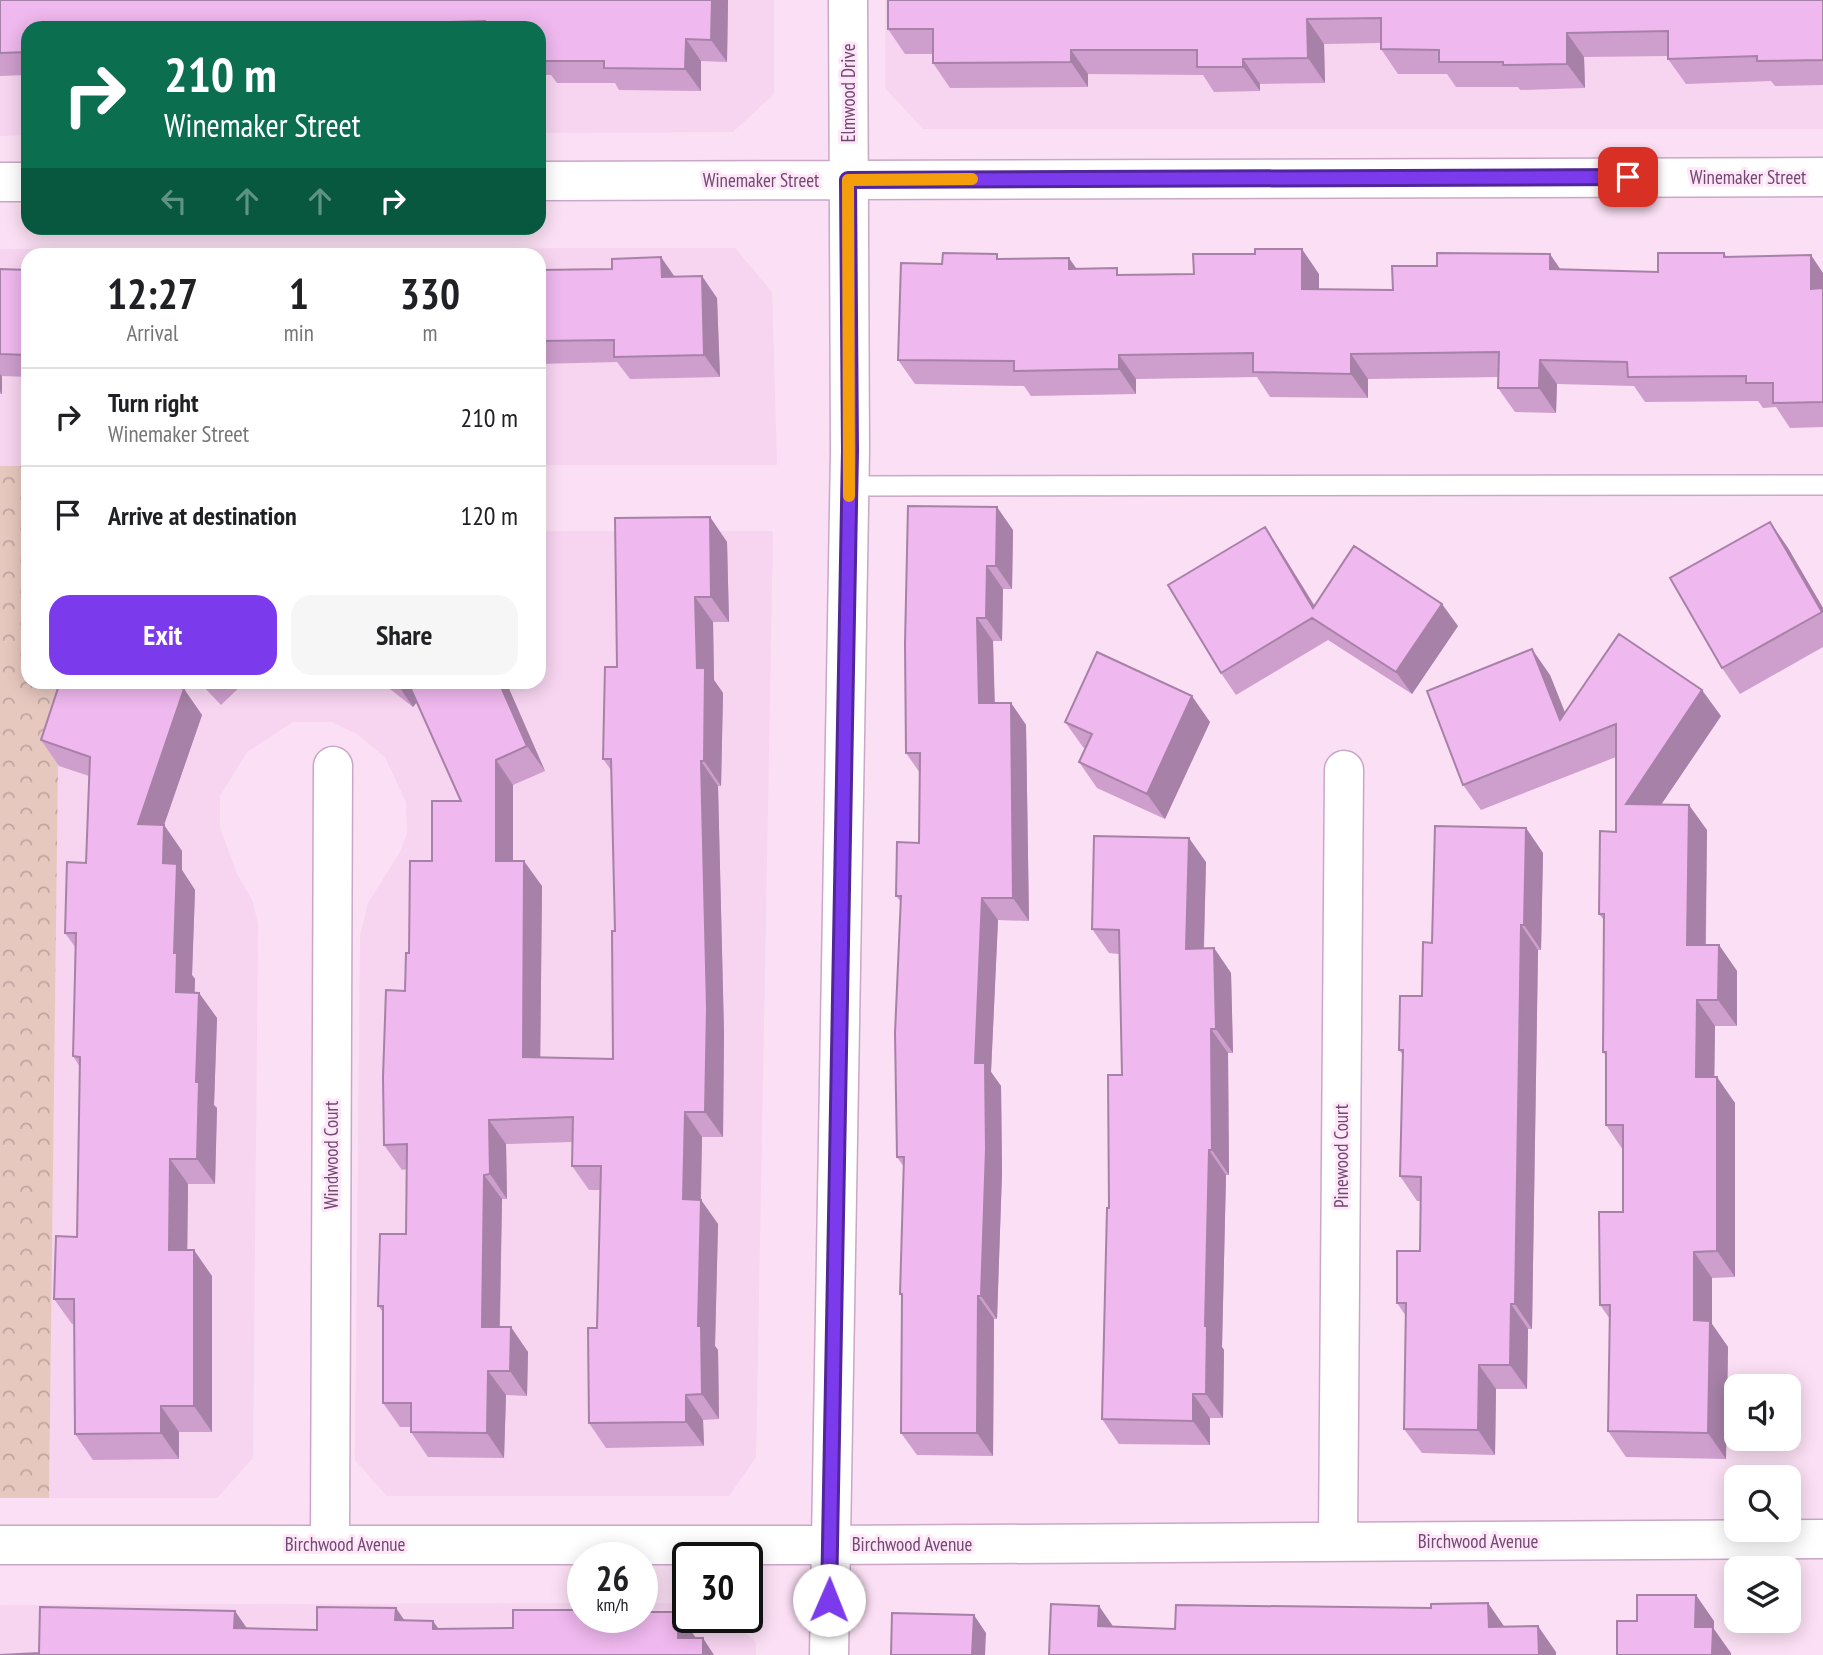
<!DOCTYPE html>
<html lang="en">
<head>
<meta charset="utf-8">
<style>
  body { margin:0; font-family:"PT Sans Narrow",sans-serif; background:#f6f6f6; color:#202124; height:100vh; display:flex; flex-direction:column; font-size:26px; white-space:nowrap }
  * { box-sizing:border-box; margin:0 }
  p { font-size:23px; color:#757577 }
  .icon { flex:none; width:38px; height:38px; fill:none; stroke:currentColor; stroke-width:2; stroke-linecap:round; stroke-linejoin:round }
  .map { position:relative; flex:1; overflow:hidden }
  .sheet { position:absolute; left:21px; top:248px; width:525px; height:441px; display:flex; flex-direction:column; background:#fff; border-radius:21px; box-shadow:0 4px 18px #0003 }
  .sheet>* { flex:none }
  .banner { position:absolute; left:21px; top:21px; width:525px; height:214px; border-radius:21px; box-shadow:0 4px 18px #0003; background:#0b6e4f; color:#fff; overflow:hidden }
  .controls { position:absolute; left:1724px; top:1374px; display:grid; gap:14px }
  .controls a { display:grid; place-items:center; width:77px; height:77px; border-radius:14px; background:#fff; box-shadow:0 4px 18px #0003; font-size:35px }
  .speed { position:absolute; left:567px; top:1542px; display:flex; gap:14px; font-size:35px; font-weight:700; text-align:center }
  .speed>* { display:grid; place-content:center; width:91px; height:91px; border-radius:50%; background:#fff; box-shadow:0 4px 18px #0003; line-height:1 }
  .speed small { font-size:18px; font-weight:400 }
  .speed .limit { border:4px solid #111; border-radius:10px; background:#fff; color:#111 }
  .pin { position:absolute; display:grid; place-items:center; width:60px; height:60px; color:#fff; margin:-30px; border-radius:14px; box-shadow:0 4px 10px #0006 }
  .me { position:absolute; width:77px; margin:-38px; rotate:1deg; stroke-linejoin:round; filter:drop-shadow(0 0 5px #0008) }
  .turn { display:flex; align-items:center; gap:24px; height:147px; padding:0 28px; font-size:32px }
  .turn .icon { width:91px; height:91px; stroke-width:2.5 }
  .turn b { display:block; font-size:49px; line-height:60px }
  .lanes { display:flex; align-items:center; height:66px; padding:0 28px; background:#0003; justify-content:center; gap:35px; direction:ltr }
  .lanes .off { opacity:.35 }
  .eta { display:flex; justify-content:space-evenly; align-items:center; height:119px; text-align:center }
  .eta b { font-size:42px; font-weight:700; line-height:49px }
  .cta { display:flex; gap:14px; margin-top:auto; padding:14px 28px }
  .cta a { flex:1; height:80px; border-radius:21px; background:#7c3aed; color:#fff; font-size:28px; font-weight:700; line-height:80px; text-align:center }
  .cta a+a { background:#f6f6f6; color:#202124 }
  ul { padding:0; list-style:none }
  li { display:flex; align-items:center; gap:21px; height:98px; padding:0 28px; border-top:2px solid #e0e0e0 }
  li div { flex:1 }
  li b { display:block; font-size:26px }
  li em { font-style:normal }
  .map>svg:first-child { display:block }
</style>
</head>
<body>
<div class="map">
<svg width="1823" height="1655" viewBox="0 0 1823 1655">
  <defs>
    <pattern id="forest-crowns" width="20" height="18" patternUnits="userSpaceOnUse" patternTransform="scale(1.75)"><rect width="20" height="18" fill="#e7c8bf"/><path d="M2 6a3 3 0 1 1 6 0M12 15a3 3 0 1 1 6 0" fill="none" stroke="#c0a4a0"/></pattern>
  </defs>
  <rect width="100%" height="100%" fill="#fbdff4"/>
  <!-- residential -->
  <path fill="#f7d4f0" d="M0 0H774V94L733 132 539 133V28H28V135L0 136Z
    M885 0H1823V129H923L885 88Z
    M735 248 772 292 777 465H539V256H28V466H0V249Z
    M539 531H773L756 1457 729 1496H387L355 1460 360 936 368 903 400 852 407 833 406 802 385 757 357 734 332 722H293L247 752 220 796V828L237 874 253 902 258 924 253 1458 217 1498H49L59 683 539 682Z
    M583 1603V1617H642V1603H688V1617H726L756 1642V1655H0V1605Z"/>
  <!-- forest -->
  <path fill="url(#forest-crowns)" d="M0 466H28V682L59 683 49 1498H0Z"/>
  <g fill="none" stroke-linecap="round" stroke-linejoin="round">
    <defs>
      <path id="service" d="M849 486 1823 485"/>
      <path id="minor" d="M539 181 1823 177
        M0 182H28
        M1338 1542 1344 770
        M330 1544 333 766
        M0 1545H830L1823 1539
        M829 1655 850 451 848 0"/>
    </defs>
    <!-- service casing -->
    <use href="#service" stroke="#caa7c7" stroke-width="22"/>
    <!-- minor casing -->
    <use href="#minor" stroke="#caa7c7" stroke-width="41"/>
    <!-- service -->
    <use href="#service" stroke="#fff" stroke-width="19"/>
    <!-- minor -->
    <use href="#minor" stroke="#fff" stroke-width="38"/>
  </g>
  <!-- wall -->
  <path fill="#ce9ecd" d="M0 0H728L727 62 701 61V91L619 90 615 83H557L551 75H539V28H28V75L0 76Z
    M1823 0V85L1775 86 1771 81 1686 84 1668 59V56L1584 57 1585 88 1520 90 1518 87H1456L1447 74H1398L1381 49V43L1324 44 1325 83 1260 84V91L1214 92 1203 75 1088 74V87L950 88 933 63V54H905L888 29Z
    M1724 253 1727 257 1823 273V427L1790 428 1776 407 1763 408 1758 401 1645 402 1634 386 1557 384 1556 413 1515 412 1498 388V377L1368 379V398L1270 397 1257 377 1136 379V394L1031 396 1024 386 915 384 898 360 942 264 1000 259 1122 275 1319 274V289L1393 290 1561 269 1658 272Z
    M0 269 28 270V377L2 376V394H0Z
    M539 270 675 276 717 298 720 377 630 379 617 362 539 364Z
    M710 517 727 542 729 622H713L714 680 723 693 721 786H718L724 1033 723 1137H702L701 1200 718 1224 715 1346 718 1350 719 1419 703 1420 704 1446 606 1448 589 1423 597 1328 601 1190H589L572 1166V1142L506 1144 507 1199H502L500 1327 528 1352 527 1396 506 1395 504 1458 428 1457 411 1432V1427H400L383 1403V1312L378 1306 406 1234 407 1169 402 1170 384 1145 405 991 409 953 432 861 461 801 417 702 413 707 381 682H506L545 771 513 785V861L542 886 540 1057 613 1059 615 931 611 770 603 759 617 667Z
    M1770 522 1788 548 1823 608V647L1740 694 1722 668Z
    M1265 527 1280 550 1315 606 1458 626 1412 694 1328 640 1236 695 1221 673Z
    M1013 530 1012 589H1003L1002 641H993L995 703H1011L1026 725 1029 921 998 920 991 1072 1001 1086 1002 1172 997 1319H994L993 1456 917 1455 901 1433 902 1297 900 1294 904 1167 897 1157 901 902 896 896 919 843 920 773 906 753 905 644Z
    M1550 675 1565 713 1721 716 1661 804 1707 830 1706 945H1719L1737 971V1026H1715L1714 1077 1735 1103V1277L1712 1278V1324L1728 1347 1726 1459 1626 1457 1608 1431 1610 1319 1600 1305 1623 1212V1150L1606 1125V1056L1603 1052 1604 920 1599 914 1616 832V757L1481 810 1463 785Z
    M199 682H245L221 705Z
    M184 689 202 715 164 825 182 851V870L195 890 192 975 195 979 194 993H199L217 1018 214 1105 217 1108 215 1184H188L187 1250 212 1276V1432H179V1459L93 1460 75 1434V1324H72L54 1299 77 1237 80 1067 73 1056 75 947 65 933 86 863 89 776 59 766 41 740Z
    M1065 722H1210L1165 819 1097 788 1079 762 1085 749 1083 747Z
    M1526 828 1543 853 1541 950H1538L1532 1329H1528L1527 1389H1496L1495 1455 1422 1453 1404 1429 1406 1316 1397 1303 1420 1251V1201H1417L1400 1176 1403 1055 1399 1050 1422 996 1432 943Z
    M1206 862 1204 949 1214 948 1231 973 1233 1053H1228L1229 1175H1226L1222 1347 1224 1350 1223 1418H1210V1445L1119 1444 1102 1419 1109 1208 1122 1075 1119 954 1109 953 1092 929Z"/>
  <!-- shaded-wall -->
  <path fill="#a781a7" d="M712 0H728L727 62 711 40Z
    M1307 19 1324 44 1325 83 1308 58Z
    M1567 33 1584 57 1585 88 1567 64Z
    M686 39 701 61V91L685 69Z
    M1071 50 1088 74V87L1071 62Z
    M1243 59 1260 84V91L1243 67Z
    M1302 249 1319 274V313L1302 289Z
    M1550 254 1567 279 1550 269Z
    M1811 255 1823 273V305L1811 289Z
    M661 257 677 280 662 277Z
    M1069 258 1086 282 1069 269Z
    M702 276 717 298 720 377 704 355Z
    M1351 354 1368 379V398L1351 374Z
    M1119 355 1136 379V394L1119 369Z
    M1540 360 1557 384 1556 413 1539 388Z
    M0 374 2 376V394L0 391Z
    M997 507 1013 530 1012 589 996 566Z
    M710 517 727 542 729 622 711 597Z
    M1770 522 1788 548 1823 608V613Z
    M1265 527 1280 550 1329 630 1313 608Z
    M987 566 1003 589 1002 641 986 618Z
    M695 597 713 622 714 680 723 693 721 786 704 761 697 668Z
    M1442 604 1458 626 1412 694 1396 672Z
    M977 618 993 641 995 726 979 703Z
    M1532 649 1550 675 1576 740 1560 720Z
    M396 682H432L413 707Z
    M499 682H506L545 771 527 746Z
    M184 689 202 715 164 825 182 851V870L195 890 192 975 195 979 194 1018 176 992 174 953 138 824Z
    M1702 690 1721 716 1644 830 1626 804Z
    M1192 696 1210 722 1165 819 1147 794Z
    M1011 703 1026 725 1029 921 1013 898Z
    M496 760 513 785V886L496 861Z
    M701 761 718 786 724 1033 723 1137 705 1112Z
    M1689 805 1707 830 1705 971 1687 945Z
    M1526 828 1543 853 1541 950 1524 925Z
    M1189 838 1206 862 1203 973 1186 949Z
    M524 861 542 886 540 1082 523 1057Z
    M982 898 998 920 991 1072 1001 1086 1002 1172 997 1319 981 1296 975 1063Z
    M1521 925 1538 950 1532 1329 1515 1304Z
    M1719 945 1737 971V1026L1718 1000Z
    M1214 948 1231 973 1233 1053 1216 1029Z
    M199 993 217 1018 214 1105 217 1108 215 1184 197 1159 196 1082Z
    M1697 1000 1715 1026 1714 1103 1696 1077Z
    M1211 1029 1228 1053 1229 1175 1212 1150Z
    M1717 1077 1735 1103V1277L1717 1251Z
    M685 1112 702 1137 700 1224 683 1199Z
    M489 1120 506 1144 507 1199 490 1174Z
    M1209 1150 1226 1175 1222 1347 1224 1350 1223 1418 1206 1394 1205 1326Z
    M170 1159 188 1184 187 1275 169 1250Z
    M484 1175 502 1199 499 1351 482 1327Z
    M701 1200 718 1224 715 1346 718 1350 719 1419 702 1394 698 1326Z
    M194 1250 212 1276V1432L194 1406Z
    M1694 1252 1712 1278V1324L1728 1347 1726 1459 1708 1433 1694 1320Z
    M978 1296 994 1319 993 1456 977 1433Z
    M1511 1304 1528 1329 1527 1389 1510 1365Z
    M511 1327 528 1352 527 1396 510 1371Z
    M1479 1365 1496 1389 1495 1455 1478 1430Z
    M488 1371 506 1395 504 1458 487 1433Z
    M1193 1394 1210 1418V1445L1193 1421Z
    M686 1395 703 1420 704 1446 686 1422Z
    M161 1406 179 1432V1459L161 1433Z
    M1696 1595 1714 1621V1629L1731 1653V1655H1712L1695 1627Z
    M1488 1603 1506 1629 1489 1627Z
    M1099 1606 1117 1632 1098 1626Z
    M396 1608 414 1634 395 1620Z
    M235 1611 253 1637 234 1628Z
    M678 1612 696 1638V1655L678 1638Z
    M974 1615 986 1633 985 1655H972Z
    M433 1621 451 1646 433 1629Z
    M1538 1626 1556 1652V1655H1539Z
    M703 1638 714 1655H703Z"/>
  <!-- building -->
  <path fill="#efb8ee" stroke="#a781a7" stroke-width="2" d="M0 0H712L711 40 686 39 685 69 604 68V61H541V53H539V28H485V21L411 23V28H28V52L0 53Z
    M888 0H1823V60L1757 61V56L1668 59V31L1567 33V64L1503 65V62H1439V50L1381 49V18L1307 19 1308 58 1243 59V67H1197V50H1071V62L933 63V29H888Z
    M1255 249H1302V289L1393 290 1392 266H1437V253L1550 254V269L1658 272V253H1724V257L1811 255V289L1823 288V402L1773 403V383H1746V376L1628 377 1627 362 1540 360 1539 388H1498L1499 352 1351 354V374L1253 372V353L1119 355V369L1014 371V361L898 360 901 263 942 264 943 253 997 254V259L1069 258V269L1117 268V275L1194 274 1193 254H1255Z
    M63 254H109V256H63Z
    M303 254 352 255V256H303Z
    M661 257 662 277 702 276 704 355 614 357V340L539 341V270L612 269V259Z
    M0 269 28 270V355L0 354Z
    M908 506 997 507 996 566H987L986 618H977L979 703H1011L1013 898H982L975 1063H985L986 1149 981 1296H978L977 1433H901L902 1294H900L904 1157H897L895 1033 901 896H896L897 842 919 843 920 753H906L905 644Z
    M710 517 711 597H695L697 668H705L704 761H701L707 1008 705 1112H685L683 1199 701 1200 698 1326H701L702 1394 686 1395V1422L589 1423 588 1328H597L601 1166H572L573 1117 489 1120 490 1174 484 1175 482 1327H511L510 1371H488L487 1433 411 1432V1403H383V1306H378L380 1234H406L407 1144 384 1145 383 1077 386 990 405 991 406 953H409L410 861H432V801H461L410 687 421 682H499L527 746 496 760V861H524L523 1057 613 1059 612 931H615L611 759H603L605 667H617L615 518Z
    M1770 522 1822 612 1722 668 1670 578Z
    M1265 527 1313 608 1354 546 1442 604 1396 672 1312 618 1221 673 1168 585Z
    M1619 634 1702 690 1626 804 1689 805 1687 945H1719L1718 1000H1697L1696 1077H1717V1251L1694 1252V1320L1710 1321 1708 1433 1608 1431 1610 1305H1600L1599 1212H1623V1125H1606V1052H1603L1604 914H1599L1600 831 1616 832V724L1463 785 1427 691 1532 649 1560 720Z
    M1097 652 1192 696 1147 794 1079 762 1092 734 1065 722Z
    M60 682H164L184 689 138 824 164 825 163 863 177 864 174 953H177L176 992 199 993 196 1082H199L197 1159H170L169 1250H194V1406H161V1433L75 1434 74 1299H54L56 1236 77 1237 80 1057 73 1056 76 933H65L67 862 86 863 90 757 41 740Z
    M1435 826 1526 828 1524 925H1521L1515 1304H1511L1510 1365H1479L1478 1430 1404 1429 1406 1303H1397V1251H1420L1421 1177 1400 1176 1403 1050H1399L1400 996H1422L1423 942 1432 943Z
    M1094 836 1189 838 1186 949 1214 948 1216 1029H1211L1212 1150H1209L1205 1326H1207L1206 1394H1193V1421L1102 1419 1107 1208H1109L1108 1075H1122L1119 930 1092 929Z
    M1637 1595H1696L1695 1627H1713L1712 1655H1617V1621H1637Z
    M1488 1603 1489 1627 1538 1626 1539 1655H1049L1051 1604 1099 1606 1098 1626 1175 1629 1176 1605 1431 1608V1604Z
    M40 1607 235 1611 234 1628 317 1630V1607L396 1608 395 1620 433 1621V1629L513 1628V1610H581V1614L583 1613V1617H642V1612H678V1638H703V1655H0L39 1653Z
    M892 1613 974 1615 972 1655H891Z"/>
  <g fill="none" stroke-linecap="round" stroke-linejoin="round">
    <defs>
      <path id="route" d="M829 1600 850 451 848 180 1628 177"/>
    </defs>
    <!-- route casing -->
    <use href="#route" stroke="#51269a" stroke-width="18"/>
    <!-- route -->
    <use href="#route" stroke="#7c3aed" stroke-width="12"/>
    <!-- slow -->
    <path stroke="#f59e0b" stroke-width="12" d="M849 496 848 180 972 179"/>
  </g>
  <g text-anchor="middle" stroke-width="6" stroke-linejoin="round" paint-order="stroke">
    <!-- street labels -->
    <g font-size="19" fill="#704870" stroke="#fee5f8">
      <text transform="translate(848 93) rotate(-90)" y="7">Elmwood Drive</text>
      <text x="1748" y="184">Winemaker Street</text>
      <text x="761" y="187">Winemaker Street</text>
      <text transform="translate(331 1155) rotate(-90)" y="7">Windwood Court</text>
      <text transform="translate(1341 1156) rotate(-90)" y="7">Pinewood Court</text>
      <text x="1478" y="1548">Birchwood Avenue</text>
      <text x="345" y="1551">Birchwood Avenue</text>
      <text x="912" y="1551">Birchwood Avenue</text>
    </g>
  </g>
</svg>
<div class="controls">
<a><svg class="icon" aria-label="sound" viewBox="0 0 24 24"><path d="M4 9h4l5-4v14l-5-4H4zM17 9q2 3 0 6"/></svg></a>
<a><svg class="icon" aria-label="search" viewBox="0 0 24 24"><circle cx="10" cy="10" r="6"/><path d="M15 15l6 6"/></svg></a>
<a><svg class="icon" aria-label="layers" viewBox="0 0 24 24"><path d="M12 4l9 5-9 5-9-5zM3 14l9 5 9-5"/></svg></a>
</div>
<div class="speed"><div>26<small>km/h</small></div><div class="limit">30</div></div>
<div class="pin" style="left:1628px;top:177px;background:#d93025"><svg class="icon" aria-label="arrive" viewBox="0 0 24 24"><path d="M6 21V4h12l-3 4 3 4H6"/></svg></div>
<svg class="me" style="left:829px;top:1600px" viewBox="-20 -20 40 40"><circle r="19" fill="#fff"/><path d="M0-13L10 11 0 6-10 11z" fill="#7c3aed"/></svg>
<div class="banner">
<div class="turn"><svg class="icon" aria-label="right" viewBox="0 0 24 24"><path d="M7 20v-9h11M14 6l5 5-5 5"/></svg><div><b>210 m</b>Winemaker Street</div></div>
<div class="lanes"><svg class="icon off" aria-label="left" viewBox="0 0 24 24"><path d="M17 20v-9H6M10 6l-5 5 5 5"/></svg><svg class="icon off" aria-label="ahead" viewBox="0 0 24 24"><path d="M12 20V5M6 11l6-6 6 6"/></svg><svg class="icon off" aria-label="ahead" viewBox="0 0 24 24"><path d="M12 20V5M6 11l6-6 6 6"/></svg><svg class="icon" aria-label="right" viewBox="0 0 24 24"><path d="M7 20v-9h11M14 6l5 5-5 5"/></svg></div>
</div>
<section class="sheet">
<div class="eta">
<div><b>12:27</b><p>Arrival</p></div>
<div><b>1</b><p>min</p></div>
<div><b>330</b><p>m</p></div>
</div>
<ul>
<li><svg class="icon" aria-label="right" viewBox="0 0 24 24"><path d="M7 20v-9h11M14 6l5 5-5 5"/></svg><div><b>Turn right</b><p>Winemaker Street</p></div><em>210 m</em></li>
<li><svg class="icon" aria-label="arrive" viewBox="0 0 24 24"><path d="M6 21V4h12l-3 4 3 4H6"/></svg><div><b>Arrive at destination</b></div><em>120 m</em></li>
</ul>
<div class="cta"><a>Exit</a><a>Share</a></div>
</section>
</div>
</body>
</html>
